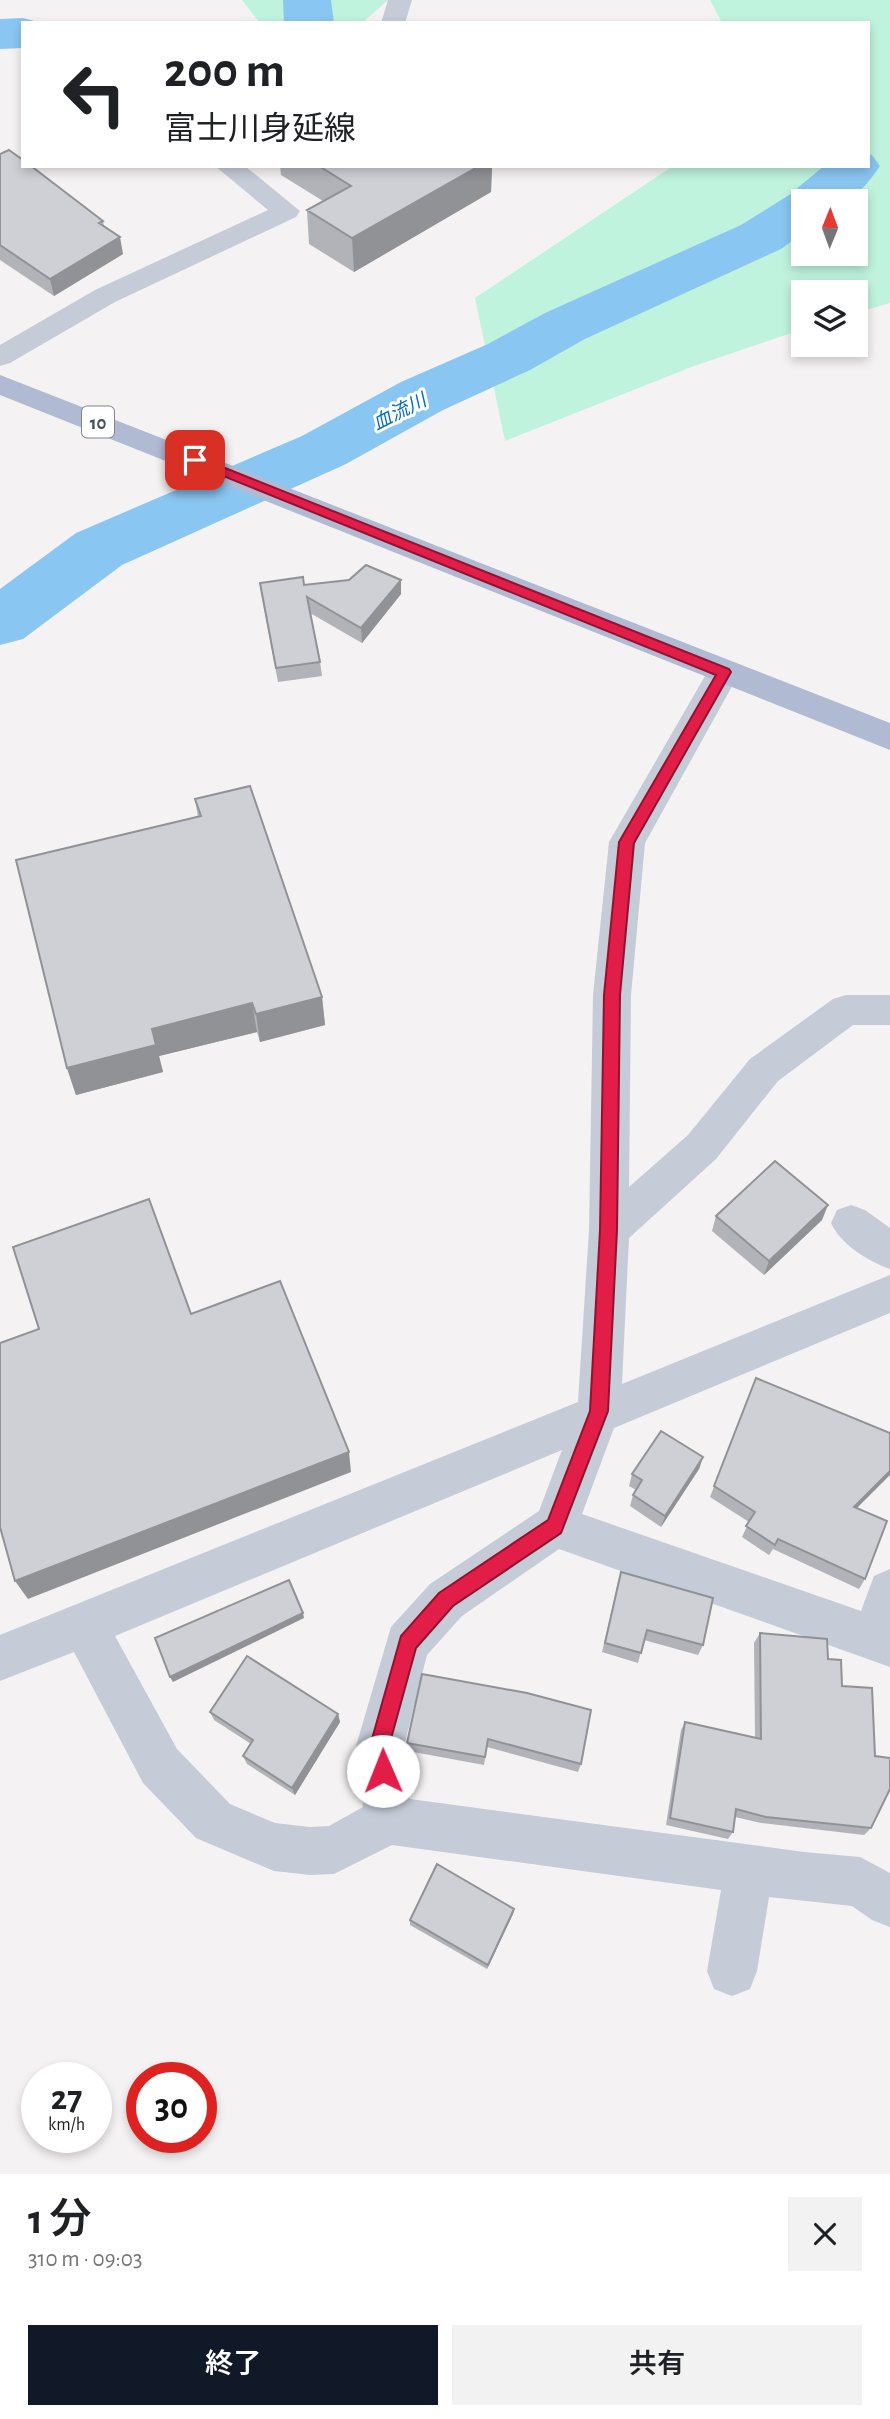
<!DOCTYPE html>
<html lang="ja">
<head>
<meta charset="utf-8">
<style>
  body { margin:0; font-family:"Alegreya Sans","Noto Sans JP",sans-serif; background:#f2f2f2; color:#202124; height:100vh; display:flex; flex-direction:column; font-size:26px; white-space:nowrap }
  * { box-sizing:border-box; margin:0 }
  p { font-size:23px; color:#757577 }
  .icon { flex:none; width:38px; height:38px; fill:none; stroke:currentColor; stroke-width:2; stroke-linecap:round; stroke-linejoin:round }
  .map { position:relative; height:2174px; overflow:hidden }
  .drawer { display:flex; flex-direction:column; background:#fff; flex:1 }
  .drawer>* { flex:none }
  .guide { position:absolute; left:21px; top:21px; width:849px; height:147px; border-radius:0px; box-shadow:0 4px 10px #0003; background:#fff; color:#202124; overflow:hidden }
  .needle { width:46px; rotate:1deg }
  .controls { position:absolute; left:791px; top:189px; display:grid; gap:14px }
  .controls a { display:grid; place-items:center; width:77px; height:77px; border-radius:0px; background:#fff; box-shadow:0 4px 10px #0003; font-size:35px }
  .speed { position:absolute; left:21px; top:2062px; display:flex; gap:14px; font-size:35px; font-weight:700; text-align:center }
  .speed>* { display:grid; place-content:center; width:91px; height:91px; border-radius:50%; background:#fff; box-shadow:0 4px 10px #0003; line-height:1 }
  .speed small { font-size:18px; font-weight:400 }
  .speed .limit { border:10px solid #d22; background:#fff; color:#111 }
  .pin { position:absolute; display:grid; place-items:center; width:60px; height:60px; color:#fff; margin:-30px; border-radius:14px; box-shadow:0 4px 10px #0006 }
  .me { position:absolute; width:77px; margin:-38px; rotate:359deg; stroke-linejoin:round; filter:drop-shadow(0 0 5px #0008) }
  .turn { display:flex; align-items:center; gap:24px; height:147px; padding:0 28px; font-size:32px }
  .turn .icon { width:91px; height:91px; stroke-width:2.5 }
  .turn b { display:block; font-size:49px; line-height:60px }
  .round { display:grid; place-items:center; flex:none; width:74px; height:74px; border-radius:0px; background:#f2f2f2 }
  .head { display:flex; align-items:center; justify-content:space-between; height:119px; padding:0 28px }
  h1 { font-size:42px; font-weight:600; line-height:52px }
  .cta { display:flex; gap:14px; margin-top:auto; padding:14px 28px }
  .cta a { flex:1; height:80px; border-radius:0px; background:#111827; color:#fff; font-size:28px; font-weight:600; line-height:80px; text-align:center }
  .cta a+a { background:#f2f2f2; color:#202124 }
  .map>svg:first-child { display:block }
</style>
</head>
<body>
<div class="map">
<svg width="890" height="2174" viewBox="0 0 890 2174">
  <rect width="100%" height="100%" fill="#f4f2f2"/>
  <!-- green -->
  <path fill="#bff3de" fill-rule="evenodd" d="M242 0H388L362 23H260Z
    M710 0H890V303L856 313V292H803V329L694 366 505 441 475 298 673 166H868V23H722ZM803 201H856V254H803Z"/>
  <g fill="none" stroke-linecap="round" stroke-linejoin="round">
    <!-- river -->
    <path fill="#8ac6f2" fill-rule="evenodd" d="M283 0H331L334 23H284Z
      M23 18 41 23H23V48L0 49V19Z
      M868 154 872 155 880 166C853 205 847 201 803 201V233L781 249 585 339 530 370 443 410 346 464 122 565 23 639 0 645V589L76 533 302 436 401 382 488 344 545 313 741 225 789 195 824 166H868Z"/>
    <!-- minor -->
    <path fill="#c5cbd7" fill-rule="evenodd" d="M388 0H412L405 23H381Z
      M215 166H245L300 211 296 217 115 302 10 363 0 366V345L95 290 268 210Z
      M724 660 736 664 740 672 645 843 631 995 629 1187 688 1135 750 1059 833 999 846 995H890V1025H853L778 1081 716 1159 629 1238 622 1384 890 1275V1313L614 1428 582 1514 861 1611 874 1576 890 1569V1667L559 1549 462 1616 427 1655 404 1746 410 1799 804 1852 860 1857 890 1873V1927L872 1920 852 1906 769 1897 757 1971 750 1989 732 1996 714 1989 707 1971 721 1890 392 1845 334 1874 310 1875 274 1871 196 1838 143 1783 74 1652 0 1681V1635L578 1402 589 1230 593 995 609 842 712 664ZM562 1450 539 1511 430 1584 391 1627 356 1746 363 1807 329 1826 310 1827 275 1823 230 1804 177 1749 115 1636Z
      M851 1205 865 1210 890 1228V1269C868 1261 841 1245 831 1223L837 1210Z"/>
    <!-- major -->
    <path fill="#b0bad2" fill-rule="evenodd" d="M0 375 890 723V750L0 395Z"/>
  </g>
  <!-- wall -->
  <path fill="#b1b3b8" d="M0 154 103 221 104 226 123 254 54 296 0 260Z
    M280 166H492L491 192 354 272 309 244 307 210 323 201 281 175Z
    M401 580V594L362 643 310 613 320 662 322 676 278 682 262 598 260 583 304 585Z
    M195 799 322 997 325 1025 260 1042 257 1032 159 1056 163 1072 76 1095 67 1068 198 817Z
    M716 1216 822 1220 764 1275 712 1231Z
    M756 1378 857 1508 865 1579 859 1589 773 1549 769 1555 742 1537 749 1522 710 1497Z
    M703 1457 699 1469 661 1527 630 1506 633 1495 636 1490 629 1486 632 1474Z
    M618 1582 703 1645 698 1655 644 1640 638 1663 602 1652Z
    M760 1633 828 1659 842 1686 871 1828 864 1835 761 1823 735 1817 733 1832 728 1839 666 1825 681 1730 685 1722 755 1738 754 1643Z
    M422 1674 581 1764 578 1772 487 1747 484 1765 408 1751 407 1743Z
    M210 1712 338 1714 340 1722 295 1795 247 1764 243 1756 251 1744 214 1720Z
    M514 1909 513 1914 487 1969 410 1925V1920Z"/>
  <!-- shaded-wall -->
  <path fill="#909296" d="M479 166H492L491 192 354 272 352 238Z
    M120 237 123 254 54 296 50 279Z
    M401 580V594L362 643 361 628Z
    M322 997 325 1025 260 1042 256 1014Z
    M252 1003 257 1032 159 1056 163 1072 76 1095 67 1068 152 1029Z
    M828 1205 822 1220 764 1275 769 1261Z
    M349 1452 351 1472 28 1599 15 1581Z
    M703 1457 699 1469 661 1527 665 1516Z
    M890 1471V1475L848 1517 854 1507Z
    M303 1613 304 1618 173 1682 170 1677Z
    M338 1714 340 1722 295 1795 292 1788Z
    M514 1909 513 1914 487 1969 488 1965Z"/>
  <!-- building -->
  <path fill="#ced0d6" stroke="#909296" stroke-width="2" d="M9 150 23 160V166H31L103 221 99 223 120 237 50 279 0 245V154Z
    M319 166H479L352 238 307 210 351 186Z
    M366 565 401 580 361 628 307 597 320 662 276 668 260 583 303 577 304 585 349 580Z
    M250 786 322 997 256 1014 252 1003 152 1029 156 1045 67 1068 16 860 201 816 195 799Z
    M775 1161 828 1205 769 1261 716 1216Z
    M149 1199 191 1314 280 1281 349 1452 15 1581 0 1527V1343L39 1329 13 1247Z
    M756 1378 890 1433V1471L854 1507 887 1521 865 1579 778 1539 775 1545 746 1526 755 1512 714 1486Z
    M661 1431 703 1457 665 1516 633 1495 642 1480 632 1474Z
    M621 1572 713 1598 703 1645 647 1630 641 1653 605 1643Z
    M289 1580 303 1613 170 1677 155 1638Z
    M760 1633 827 1639 828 1659 841 1660 842 1686 872 1688 875 1756 890 1758V1789L871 1828 766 1817 736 1809 733 1832 670 1818 685 1722 761 1739Z
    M247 1656 338 1714 292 1788 243 1756 253 1740 210 1712Z
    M422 1674 527 1693 591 1710 581 1764 488 1739 485 1757 407 1743Z
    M437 1864 514 1909 488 1965 410 1920Z"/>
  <!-- route -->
  <path fill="#e11d48" stroke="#92132f" stroke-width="2" d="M195 456 729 669 731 672 634 843 620 995 617 1230 608 1411 561 1533 453 1606 416 1648 389 1746 392 1771 390 1778 383 1781 376 1778 370 1746 401 1636 439 1593 548 1520 590 1411 600 1230 604 995 619 842 716 675 191 463 189 460Z"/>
  <g text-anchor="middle" stroke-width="6" stroke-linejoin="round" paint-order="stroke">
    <!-- far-water labels -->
    <g font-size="19" font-style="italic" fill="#036cb9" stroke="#fff">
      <text transform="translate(399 411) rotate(-27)" y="7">血流川</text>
    </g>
    <!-- shield labels -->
    <rect fill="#fff" stroke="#7f8490" stroke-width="2" x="82" y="406.5" width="32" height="31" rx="5"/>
    <g font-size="19" font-weight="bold" fill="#485061">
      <text x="98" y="429">10</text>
    </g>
  </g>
</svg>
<div class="controls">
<a><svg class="needle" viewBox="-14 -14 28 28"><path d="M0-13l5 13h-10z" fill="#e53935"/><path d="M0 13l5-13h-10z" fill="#757577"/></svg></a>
<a><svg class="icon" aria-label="layers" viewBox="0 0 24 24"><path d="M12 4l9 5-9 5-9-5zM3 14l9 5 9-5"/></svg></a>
</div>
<div class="speed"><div>27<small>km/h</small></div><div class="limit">30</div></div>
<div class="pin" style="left:195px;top:460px;background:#d93025"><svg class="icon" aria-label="arrive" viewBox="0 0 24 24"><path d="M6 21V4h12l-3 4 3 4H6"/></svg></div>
<svg class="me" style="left:383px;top:1771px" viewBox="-20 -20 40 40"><circle r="19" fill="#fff"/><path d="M0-13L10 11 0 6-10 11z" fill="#e11d48"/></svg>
<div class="guide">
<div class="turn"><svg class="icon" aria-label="left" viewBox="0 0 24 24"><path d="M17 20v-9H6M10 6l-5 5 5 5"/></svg><div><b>200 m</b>富士川身延線</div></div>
</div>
</div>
<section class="drawer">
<div class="head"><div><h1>1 分</h1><p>310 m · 09:03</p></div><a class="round"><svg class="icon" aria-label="close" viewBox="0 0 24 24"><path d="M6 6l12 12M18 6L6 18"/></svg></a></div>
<div class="cta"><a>終了</a><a>共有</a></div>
</section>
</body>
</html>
